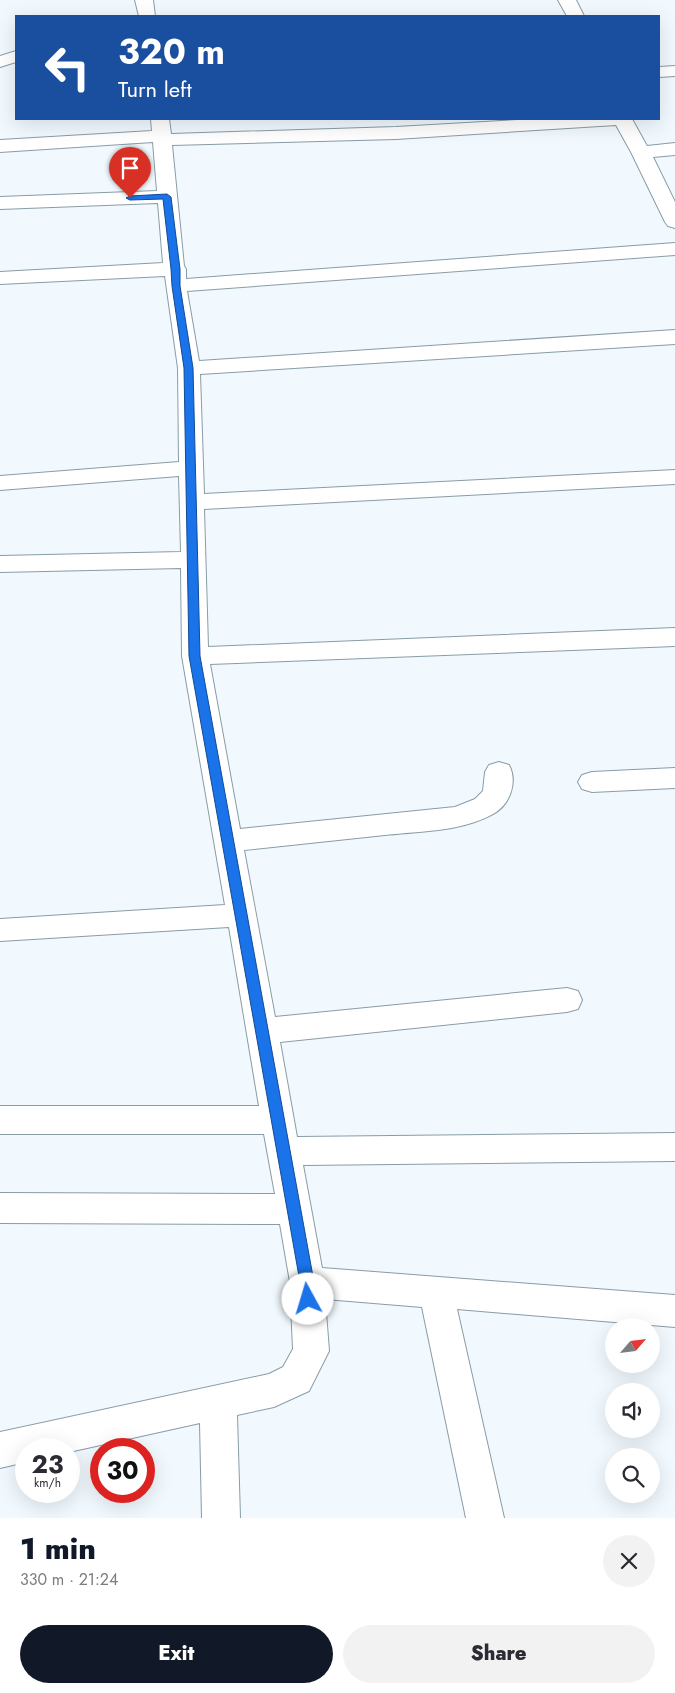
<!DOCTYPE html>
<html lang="en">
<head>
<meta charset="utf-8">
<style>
  body { margin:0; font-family:Jost,sans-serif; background:#f2f2f3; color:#2b2b33; height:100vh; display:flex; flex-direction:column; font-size:19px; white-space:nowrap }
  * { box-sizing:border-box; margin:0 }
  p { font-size:16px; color:#7c7c81 }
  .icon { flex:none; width:28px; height:28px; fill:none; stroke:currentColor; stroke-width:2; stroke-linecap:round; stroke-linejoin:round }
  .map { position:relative; height:1518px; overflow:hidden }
  .sheet { display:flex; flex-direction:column; background:#fff; flex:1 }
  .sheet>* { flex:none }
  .top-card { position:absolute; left:15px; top:15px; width:645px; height:105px; border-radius:0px; box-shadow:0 5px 20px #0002; background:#1a4fa0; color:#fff; overflow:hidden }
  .needle { width:32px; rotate:62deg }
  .tools { position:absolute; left:605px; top:1318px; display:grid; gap:10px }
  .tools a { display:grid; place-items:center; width:55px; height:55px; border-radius:50%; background:#fff; box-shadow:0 5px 20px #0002; font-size:25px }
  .speed { position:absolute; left:15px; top:1438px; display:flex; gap:10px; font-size:25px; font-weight:700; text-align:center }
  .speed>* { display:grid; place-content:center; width:65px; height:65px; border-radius:50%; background:#fff; box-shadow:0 5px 20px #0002; line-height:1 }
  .speed small { font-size:12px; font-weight:400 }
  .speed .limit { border:8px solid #d22; background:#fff; color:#111 }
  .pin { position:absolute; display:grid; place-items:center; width:42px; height:42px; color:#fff; margin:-51px -21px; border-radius:50% 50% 50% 0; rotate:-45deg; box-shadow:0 0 5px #0007 }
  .pin .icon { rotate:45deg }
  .me { position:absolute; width:55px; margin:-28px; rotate:354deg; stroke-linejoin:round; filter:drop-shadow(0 0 4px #0008) }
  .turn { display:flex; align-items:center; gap:18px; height:105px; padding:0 20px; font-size:22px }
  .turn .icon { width:65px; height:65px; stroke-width:2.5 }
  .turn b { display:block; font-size:35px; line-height:42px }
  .round { display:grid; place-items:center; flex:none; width:52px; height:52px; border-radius:26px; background:#f2f2f3 }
  .head { display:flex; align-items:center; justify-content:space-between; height:85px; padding:0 20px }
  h1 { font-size:30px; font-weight:800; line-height:38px; color:#111827 }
  .primary-button { display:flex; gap:10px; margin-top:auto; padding:10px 20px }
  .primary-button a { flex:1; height:58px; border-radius:30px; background:#111827; color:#fff; font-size:20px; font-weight:800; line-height:58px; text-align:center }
  .primary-button a+a { background:#f2f2f3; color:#2b2b33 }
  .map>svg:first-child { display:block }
</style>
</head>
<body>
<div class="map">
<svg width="675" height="1518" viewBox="0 0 675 1518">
  <rect width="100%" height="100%" fill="#f1f9fe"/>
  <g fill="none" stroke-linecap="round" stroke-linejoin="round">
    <defs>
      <path id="minor" d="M135 0H153L155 16H139Z
        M558 0H576L584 16H567Z
        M16 51V62L0 67V56Z
        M675 66V76L659 77V67Z
        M151 119H169L171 134 396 127 536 119H632L647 146 675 143V155L653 157 675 202V228L668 226 665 222 631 152 616 125 396 139 172 145 184 266 186 269V279L675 243V255L187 291 199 361 675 330V344L200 374 204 494 675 470V484L204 509 208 647 675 628V646L210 664 240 829 455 807 475 799 483 791 485 772 489 765 499 762 509 765C518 782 510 805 493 814 460 832 422 831 385 835 338 840 291 845 244 850L275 1017 567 988 578 991 582 1000 578 1009 567 1012 280 1042 297 1137 675 1133V1161L303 1165 322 1268 675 1295V1327L457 1309 504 1518H466L422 1307 325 1299 329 1351 309 1391 274 1407 237 1415 240 1518H202L200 1423 69 1452V1449H26V1462L0 1468V1432L269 1374 283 1367 293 1349 290 1282 280 1224 0 1223V1193L275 1194 264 1134H0V1106H259L229 927 0 941V919L225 905 182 656 181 568 0 572V556L181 552 179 476 0 490V476L179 462 178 368 165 276 0 284V272L163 263 158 203 0 209V197L157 191 153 142 0 152V140L152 131Z
        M675 768V788L592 792 582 789 578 782 582 775 592 772Z"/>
    </defs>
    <!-- minor casing -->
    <use href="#minor" stroke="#899ca6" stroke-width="2"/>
    <!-- minor -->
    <use href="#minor" fill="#fff" fill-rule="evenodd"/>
  </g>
  <!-- route -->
  <path fill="#1a73e8" stroke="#114b97" d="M167 194 171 197 180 269V286L193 368 200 656 314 1282 315 1299 313 1304 308 1306 303 1304 300 1282 189 656 184 368 172 286 171 269 163 199 130 200 126 198 130 196Z"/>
</svg>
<div class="tools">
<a><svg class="needle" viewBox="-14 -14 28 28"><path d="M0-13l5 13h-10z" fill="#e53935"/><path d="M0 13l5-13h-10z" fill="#7c7c81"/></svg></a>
<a><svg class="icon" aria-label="sound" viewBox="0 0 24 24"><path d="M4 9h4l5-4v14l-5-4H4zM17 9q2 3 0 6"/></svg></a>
<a><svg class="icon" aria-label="search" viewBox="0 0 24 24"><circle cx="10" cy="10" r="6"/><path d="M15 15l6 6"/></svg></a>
</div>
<div class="speed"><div>23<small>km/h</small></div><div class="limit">30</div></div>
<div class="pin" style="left:130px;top:198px;background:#d93025"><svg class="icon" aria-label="arrive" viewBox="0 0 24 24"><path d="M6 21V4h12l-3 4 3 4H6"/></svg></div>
<svg class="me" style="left:308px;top:1299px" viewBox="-20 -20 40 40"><circle r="19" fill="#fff"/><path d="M0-13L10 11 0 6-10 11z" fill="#1a73e8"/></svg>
<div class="top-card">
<div class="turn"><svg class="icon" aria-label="left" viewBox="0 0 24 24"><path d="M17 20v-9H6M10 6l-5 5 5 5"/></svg><div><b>320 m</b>Turn left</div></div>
</div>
</div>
<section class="sheet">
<div class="head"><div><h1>1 min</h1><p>330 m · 21:24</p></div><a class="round"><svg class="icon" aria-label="close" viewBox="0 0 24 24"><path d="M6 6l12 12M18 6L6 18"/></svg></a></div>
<div class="primary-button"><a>Exit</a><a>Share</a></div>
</section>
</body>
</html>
